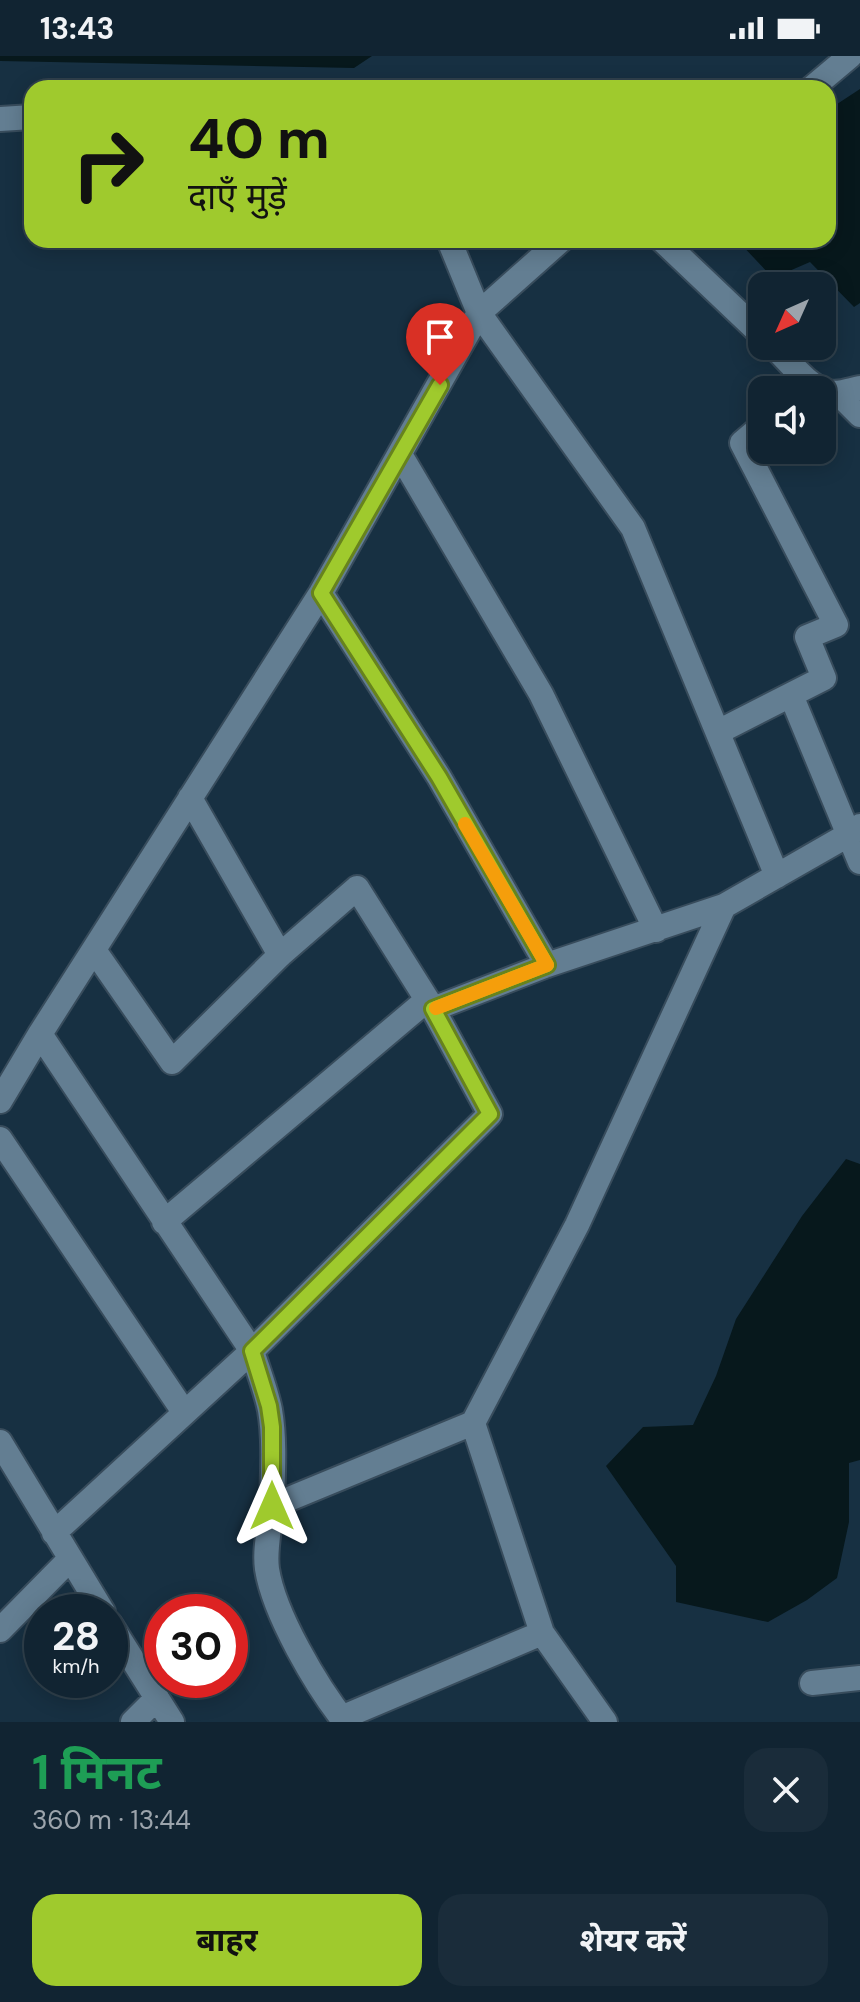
<!DOCTYPE html>
<html lang="hi">
<head>
<meta charset="utf-8">
<style>
  body { margin:0; font-family:"DM Sans","Noto Sans Devanagari",sans-serif; background:#1a2c3a; color:#f1f3f6; height:100vh; display:flex; flex-direction:column; font-size:30px; white-space:nowrap }
  * { box-sizing:border-box; margin:0 }
  p { font-size:26px; color:#9ca4ac }
  .icon { flex:none; width:44px; height:44px; fill:none; stroke:currentColor; stroke-width:2; stroke-linecap:round; stroke-linejoin:round }
  .map { position:relative; height:1666px; overflow:hidden }
  .panel { display:flex; flex-direction:column; background:#112432; flex:1 }
  .panel>* { flex:none }
  .top-card { position:absolute; left:24px; top:24px; width:812px; height:168px; border-radius:24px; box-shadow:0 4px 20px #0003,0 0 0 2px #30414d; background:#9fca2d; color:#111; overflow:hidden }
  .needle { width:52px; rotate:225deg }
  .controls { position:absolute; left:748px; top:216px; display:grid; gap:16px }
  .controls a { display:grid; place-items:center; width:88px; height:88px; border-radius:16px; background:#112432; box-shadow:0 4px 20px #0003,0 0 0 2px #30414d; font-size:40px }
  .speed { position:absolute; left:24px; top:1538px; display:flex; gap:16px; font-size:40px; font-weight:700; text-align:center }
  .speed>* { display:grid; place-content:center; width:104px; height:104px; border-radius:50%; background:#112432; box-shadow:0 4px 20px #0003,0 0 0 2px #30414d; line-height:1 }
  .speed small { font-size:20px; font-weight:400 }
  .speed .limit { border:12px solid #d22; background:#fff; color:#111 }
  .pin { position:absolute; display:grid; place-items:center; width:68px; height:68px; color:#fff; margin:-82px -34px; border-radius:50% 50% 50% 0; rotate:-45deg; box-shadow:0 0 8px #0007 }
  .pin .icon { rotate:45deg }
  .me { position:absolute; width:88px; margin:-44px; rotate:0deg; stroke-linejoin:round; filter:drop-shadow(0 0 6px #0008) }
  .turn { display:flex; align-items:center; gap:28px; height:168px; padding:0 32px; font-size:36px }
  .turn .icon { width:104px; height:104px; stroke-width:2.5 }
  .turn b { display:block; font-size:56px; line-height:68px }
  .round { display:grid; place-items:center; flex:none; width:84px; height:84px; border-radius:24px; background:#1a2c3a }
  .overview { display:flex; align-items:center; justify-content:space-between; height:136px; padding:0 32px }
  h1 { font-size:48px; font-weight:700; line-height:60px; color:#1e9e55 }
  .button { display:flex; gap:16px; margin-top:auto; padding:16px 32px }
  .button a { flex:1; height:92px; border-radius:24px; background:#9fca2d; color:#111; font-size:32px; font-weight:700; line-height:92px; text-align:center }
  .button a+a { background:#1a2c3a; color:#f1f3f6 }
  .status { display:flex; justify-content:space-between; align-items:center; height:56px; padding:0 40px; background:#112432; direction:ltr }
  .status svg { height:22px; fill:currentColor }
  .map>svg:first-child { display:block }
</style>
</head>
<body>
<div class="status"><b>13:43</b><svg viewBox="0 0 49 12"><path d="M0 12V9h3v3zM5 12V6h3v6zM10 12V3h3v9zM15 12V0h3v12zM26 1h20v11H26zM47 4h2v5h-2z"/></svg></div>
<div class="map">
<svg width="860" height="1666" viewBox="0 0 860 1666">
  <rect width="100%" height="100%" fill="#173042"/>
  <!-- water -->
  <path fill="#07181c" d="M0 0H372L354 12 0 5Z
    M860 33V247L854 251 810 206 773 222 737 184H828V54Z
    M846 1103 860 1108V1404L849 1407V1466L837 1522 807 1544 768 1566 676 1546V1510L606 1410 643 1371 693 1369 716 1320 736 1263 802 1160Z"/>
  <g fill="none" stroke-linecap="round" stroke-linejoin="round">
    <defs>
      <path id="minor" d="M812 32 850 0
        M0 63 32 61
        M561 184 479 257 633 472 777 820
        M662 184 762 279
        M773 290C789 305 807 330 828 336 838 339 850 334 860 332
        M838 337 860 359
        M401 400 541 638 656 874
        M321 537 439 721 547 909
        M791 639 860 806
        M718 676 824 622 807 581 836 569 742 387 762 370
        M190 742 280 899
        M433 953 547 909 724 850 848 779 860 770
        M40 978 252 1295C258 1314 266 1334 270 1354 275 1383 273 1416 272 1446 271 1468 264 1491 267 1513 274 1558 317 1631 345 1666
        M0 1045 40 978 321 537 479 257 449 184
        M0 1083 184 1356
        M164 1166 427 944
        M0 1386 103 1556
        M272 1450 473 1367
        M54 1477 252 1295 490 1058 433 953 357 832 280 899 172 1006 94 894
        M110 1568 172 1666
        M0 1574 70 1503
        M812 1627 860 1622
        M341 1662 542 1577
        M133 1666 157 1642
        M605 1666 542 1577 473 1367 577 1169 724 850"/>
    </defs>
    <!-- minor casing -->
    <use href="#minor" stroke="#384c5c" stroke-width="28"/>
    <!-- minor -->
    <use href="#minor" stroke="#637e92" stroke-width="24"/>
  </g>
  <g fill="none" stroke-linecap="round" stroke-linejoin="round">
    <defs>
      <path id="route" d="M272 1450V1371L269 1350 252 1295 490 1058 433 953 547 909 439 721 321 537 440 329"/>
    </defs>
    <!-- route casing -->
    <use href="#route" stroke="#67831d" stroke-width="20"/>
    <!-- route -->
    <use href="#route" stroke="#9fca2d" stroke-width="14"/>
    <!-- slow -->
    <path stroke="#f59e0b" stroke-width="14" d="M436 952 547 909 465 768"/>
  </g>
</svg>
<div class="controls">
<a><svg class="needle" viewBox="-14 -14 28 28"><path d="M0-13l5 13h-10z" fill="#e53935"/><path d="M0 13l5-13h-10z" fill="#9ca4ac"/></svg></a>
<a><svg class="icon" aria-label="sound" viewBox="0 0 24 24"><path d="M4 9h4l5-4v14l-5-4H4zM17 9q2 3 0 6"/></svg></a>
</div>
<div class="speed"><div>28<small>km/h</small></div><div class="limit">30</div></div>
<div class="pin" style="left:440px;top:329px;background:#d93025"><svg class="icon" aria-label="arrive" viewBox="0 0 24 24"><path d="M6 21V4h12l-3 4 3 4H6"/></svg></div>
<svg class="me" style="left:272px;top:1450px" viewBox="-20 -20 40 40"><path d="M0-17L14 15 0 8-14 15z" fill="#9fca2d" stroke="#fff" stroke-width="4"/></svg>
<div class="top-card">
<div class="turn"><svg class="icon" aria-label="right" viewBox="0 0 24 24"><path d="M7 20v-9h11M14 6l5 5-5 5"/></svg><div><b>40 m</b>दाएँ मुड़ें</div></div>
</div>
</div>
<section class="panel">
<div class="overview"><div><h1>1 मिनट</h1><p>360 m · 13:44</p></div><a class="round"><svg class="icon" aria-label="close" viewBox="0 0 24 24"><path d="M6 6l12 12M18 6L6 18"/></svg></a></div>
<div class="button"><a>बाहर</a><a>शेयर करें</a></div>
</section>
</body>
</html>
